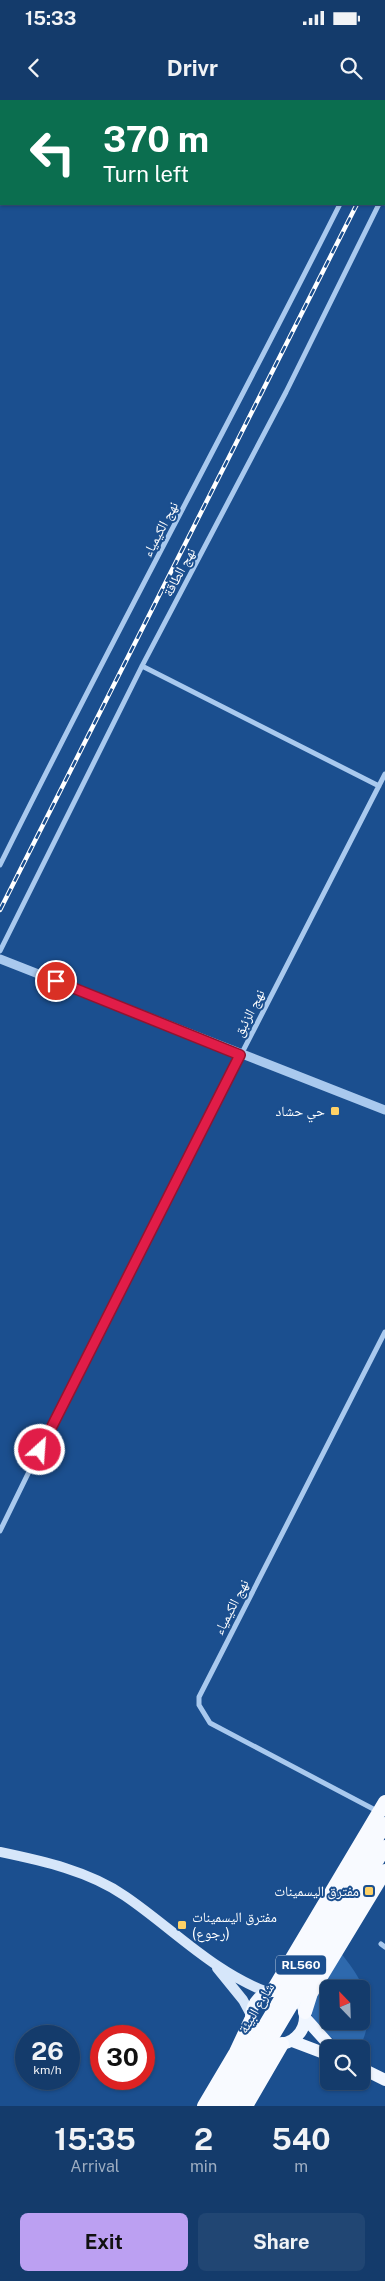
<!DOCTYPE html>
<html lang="en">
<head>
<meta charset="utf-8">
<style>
  body { margin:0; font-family:"Public Sans","Noto Naskh Arabic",sans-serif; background:#214673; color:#f1f3f6; height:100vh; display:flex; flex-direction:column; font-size:19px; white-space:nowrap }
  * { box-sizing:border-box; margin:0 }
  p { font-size:16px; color:#9dadc1 }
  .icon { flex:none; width:28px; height:28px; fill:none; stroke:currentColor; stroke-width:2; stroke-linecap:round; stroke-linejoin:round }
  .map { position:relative; height:2006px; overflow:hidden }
  .details { display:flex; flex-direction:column; background:#143b6b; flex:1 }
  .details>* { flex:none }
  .banner { position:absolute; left:0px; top:0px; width:385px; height:105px; box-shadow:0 1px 4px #0004,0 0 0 1px #33557e; background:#0b6e4f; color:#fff; overflow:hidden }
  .needle { width:32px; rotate:337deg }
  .controls { position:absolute; left:320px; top:1880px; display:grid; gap:10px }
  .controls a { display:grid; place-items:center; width:50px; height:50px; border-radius:8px; background:#143b6b; box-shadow:0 1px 4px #0004,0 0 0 1px #33557e; font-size:25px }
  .speed { position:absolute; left:15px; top:1925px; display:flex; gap:10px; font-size:25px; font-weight:700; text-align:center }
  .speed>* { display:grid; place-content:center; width:65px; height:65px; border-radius:50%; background:#143b6b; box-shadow:0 1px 4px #0004,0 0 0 1px #33557e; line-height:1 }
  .speed small { font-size:12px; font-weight:400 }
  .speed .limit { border:8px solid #d22; background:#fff; color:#111 }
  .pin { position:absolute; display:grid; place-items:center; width:42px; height:42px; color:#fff; margin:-21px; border:2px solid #fff; border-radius:50%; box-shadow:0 1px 5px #0007 }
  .me { position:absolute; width:55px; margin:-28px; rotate:26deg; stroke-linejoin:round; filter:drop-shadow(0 0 4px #0008) }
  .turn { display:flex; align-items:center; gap:18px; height:105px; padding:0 20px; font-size:22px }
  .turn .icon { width:65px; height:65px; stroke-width:2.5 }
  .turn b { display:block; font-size:35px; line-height:42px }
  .eta { display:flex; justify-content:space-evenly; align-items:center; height:85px; text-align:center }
  .eta b { font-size:30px; font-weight:700; line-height:35px }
  .cta { display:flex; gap:10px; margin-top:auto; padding:10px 20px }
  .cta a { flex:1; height:58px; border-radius:8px; background:#bca0f2; color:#111; font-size:20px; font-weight:700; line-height:58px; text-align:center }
  .cta a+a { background:#214673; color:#f1f3f6 }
  .status { display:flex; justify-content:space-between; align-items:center; height:35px; padding:0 25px; background:#143b6b; direction:ltr }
  .status svg { height:14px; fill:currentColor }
  header { display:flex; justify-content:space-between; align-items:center; height:65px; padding:0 20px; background:#143b6b; font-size:22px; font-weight:700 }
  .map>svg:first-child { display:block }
</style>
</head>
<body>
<div class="status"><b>15:33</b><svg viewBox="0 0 49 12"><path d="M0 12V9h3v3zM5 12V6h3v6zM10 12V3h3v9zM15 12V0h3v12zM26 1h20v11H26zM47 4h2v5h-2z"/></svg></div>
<header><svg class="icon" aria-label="back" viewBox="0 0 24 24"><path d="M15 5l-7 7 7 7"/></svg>Drivr<svg class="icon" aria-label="search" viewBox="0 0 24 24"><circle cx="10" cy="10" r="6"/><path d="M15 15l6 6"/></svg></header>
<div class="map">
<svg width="385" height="2006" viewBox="0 0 385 2006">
  <rect width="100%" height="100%" fill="#1b4f8f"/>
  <!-- green -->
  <path fill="#2e69ad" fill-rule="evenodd" d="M47 0H385V35L384 38V1Z
    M336 1847C364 1881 380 1906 359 1949 339 1949 314 1926 308 1907ZM329 1889H361V1921H329Z"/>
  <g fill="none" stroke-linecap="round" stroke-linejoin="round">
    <!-- minor -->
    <path stroke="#a9c9ee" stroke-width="5" d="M167 0 183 1
      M360 0 361 1
      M21 1 22 0
      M365 1 366 0
      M0 40 1 37
      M384 95 385 92
      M142 566 379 686
      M0 765C110 542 229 325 340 104
      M0 851 142 566 286 292 379 104
      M0 1431 64 1300 385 674
      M379 1712 210 1623 199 1605V1597L385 1232
      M381 1844 385 1847"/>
    <!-- tertiary -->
    <path stroke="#a9c9ee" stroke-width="9" d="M0 859 385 1010"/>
    <!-- secondary -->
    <path stroke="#d6e6fa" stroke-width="10" d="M0 1752C43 1761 89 1771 125 1796 172 1828 212 1871 267 1892
      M217 1868 243 1900 251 1915"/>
    <!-- primary -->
    <path stroke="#f0f6ff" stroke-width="12" d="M251 1917a27 27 0 1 1 54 0a27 27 0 1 1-54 0Z
      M306 1919 333 1949
      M292 1941 329 1955
      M361 1968 385 1980"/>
    <!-- trunk -->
    <path stroke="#f8faff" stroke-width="14" d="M273 1890 385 1702
      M305 1912 311 1893 385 1771
      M204 2006 236 1952 251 1920
      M246 2006 282 1944"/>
    <defs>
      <path id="rail" d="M384 50 385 47
        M0 810 357 104"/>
    </defs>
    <!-- rail casing -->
    <use href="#rail" stroke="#fff" stroke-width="4.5"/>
    <!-- rail -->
    <use href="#rail" stroke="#1b4f8f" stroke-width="2.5" stroke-dasharray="8" stroke-linecap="butt"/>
    <!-- trunk-bridge -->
    <path stroke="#f8faff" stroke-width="14" d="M217 2006 385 1724
      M231 2006 385 1747"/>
  </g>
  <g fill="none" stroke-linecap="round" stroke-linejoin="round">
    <defs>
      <path id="route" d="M40 1350 240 955 56 881"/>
    </defs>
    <!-- route casing -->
    <use href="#route" stroke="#92132f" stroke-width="12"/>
    <!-- route -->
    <use href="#route" stroke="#e11d48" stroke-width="9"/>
  </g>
  <!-- markers -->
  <g fill="#ffd166" stroke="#1b4f8f" stroke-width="2">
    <rect x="330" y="1006" width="10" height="10" rx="2.5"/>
    <rect x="364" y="1786" width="10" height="10" rx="2.5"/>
    <rect x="177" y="1820" width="10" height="10" rx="2.5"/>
  </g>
  <g text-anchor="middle" stroke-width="4" stroke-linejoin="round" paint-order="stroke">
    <!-- shield labels -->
    <rect fill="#1b4f8f" stroke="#bbcadd" stroke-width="1" x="276" y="1855.5" width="50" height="19" rx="4"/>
    <g font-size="12" font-weight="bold" fill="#fff">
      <text x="301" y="1869">RL560</text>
    </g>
    <!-- street labels -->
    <g font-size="14" fill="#fff" stroke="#1b4f8f">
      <text transform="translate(160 429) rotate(-62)" y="5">نهج الكيمياء</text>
      <text transform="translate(179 472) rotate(-62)" y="5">نهج الطاقة</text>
      <text transform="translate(249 913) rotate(-63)" y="5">نهج الزئبق</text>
      <text transform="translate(231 1507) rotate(-63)" y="5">نهج الكيمياء</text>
      <text transform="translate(256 1908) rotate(-59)" y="5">شارع البيئة</text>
    </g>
    <!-- poi labels -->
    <g font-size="14" fill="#fff" stroke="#1b4f8f" text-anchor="end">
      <text x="325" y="1016">حي حشاد</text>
      <text x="359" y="1796">مفترق اليسمينات</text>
      <text x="192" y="1822" text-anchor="start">مفترق اليسمينات<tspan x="192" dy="16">(رجوع)</tspan></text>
    </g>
  </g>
</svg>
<div class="controls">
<a><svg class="needle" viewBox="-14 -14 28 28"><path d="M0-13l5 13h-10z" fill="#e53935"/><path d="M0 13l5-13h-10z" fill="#9dadc1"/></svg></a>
<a><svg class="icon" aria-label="search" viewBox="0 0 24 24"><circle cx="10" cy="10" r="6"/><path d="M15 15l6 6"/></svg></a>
</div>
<div class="speed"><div>26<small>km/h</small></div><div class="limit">30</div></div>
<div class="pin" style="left:56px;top:881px;background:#d93025"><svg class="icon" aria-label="arrive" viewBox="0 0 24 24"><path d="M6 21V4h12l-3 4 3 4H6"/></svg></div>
<svg class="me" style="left:40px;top:1350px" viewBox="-20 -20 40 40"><circle r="17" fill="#e11d48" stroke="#fff" stroke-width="3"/><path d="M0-11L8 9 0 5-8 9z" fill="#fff"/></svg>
<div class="banner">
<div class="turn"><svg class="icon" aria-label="left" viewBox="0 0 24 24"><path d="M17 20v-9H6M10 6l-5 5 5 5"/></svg><div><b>370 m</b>Turn left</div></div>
</div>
</div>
<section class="details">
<div class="eta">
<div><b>15:35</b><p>Arrival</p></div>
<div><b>2</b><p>min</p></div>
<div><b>540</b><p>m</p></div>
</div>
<div class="cta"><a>Exit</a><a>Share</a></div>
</section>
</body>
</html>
